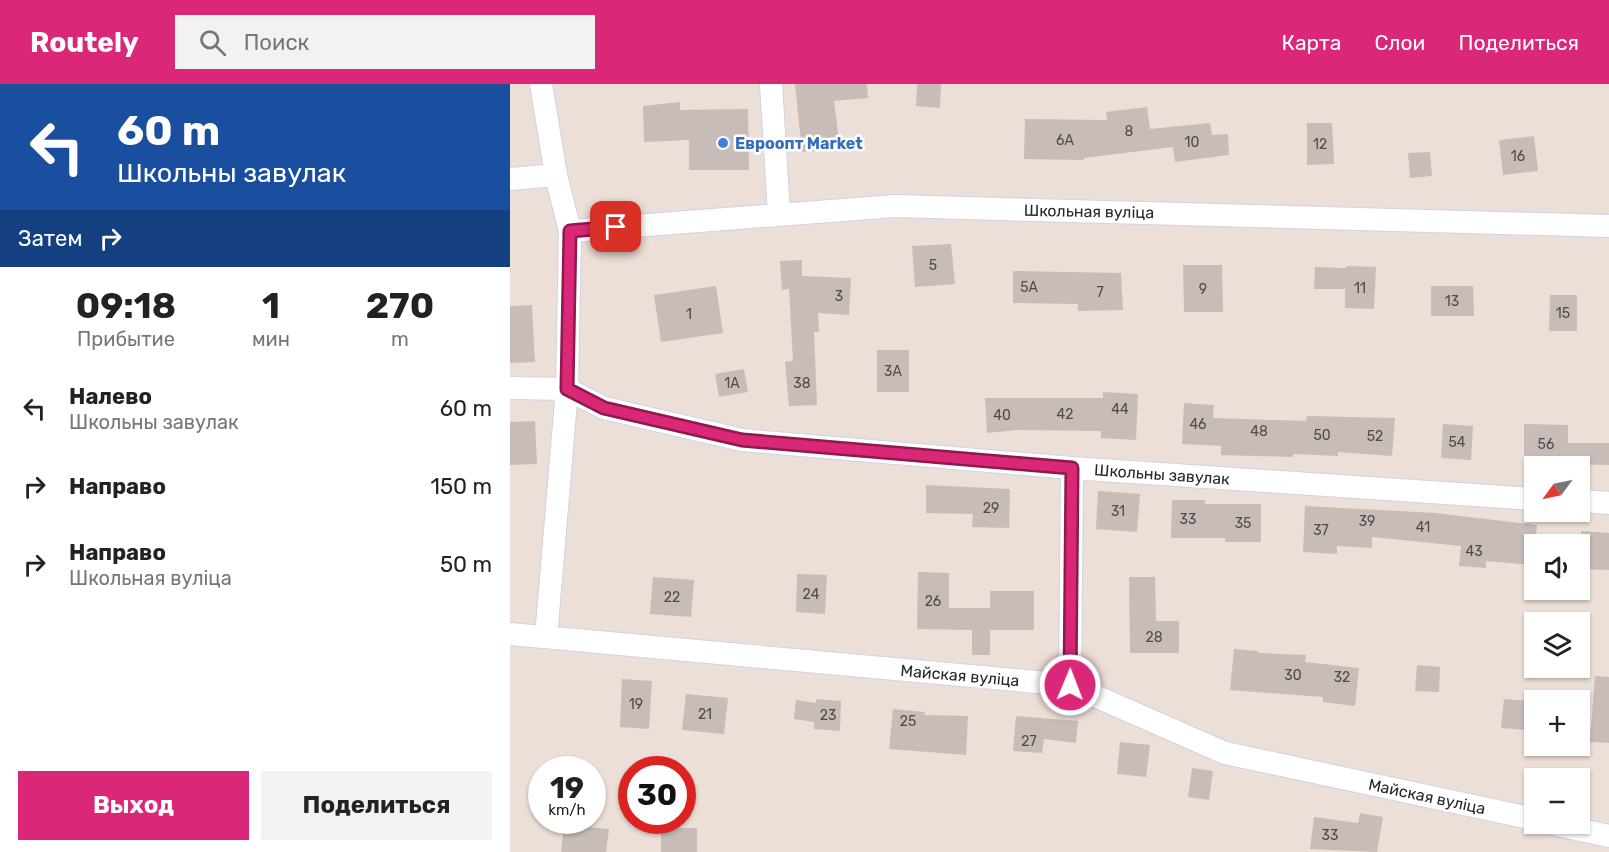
<!DOCTYPE html>
<html lang="ru">
<head>
<meta charset="utf-8">
<style>
  body { margin:0; font-family:Rubik,sans-serif; background:#f2f2f2; color:#222; height:100vh; display:flex; flex-direction:column; font-size:22px; white-space:nowrap }
  * { box-sizing:border-box; margin:0 }
  p { font-size:20px; color:#767676 }
  .icon { flex:none; width:33px; height:33px; fill:none; stroke:currentColor; stroke-width:2; stroke-linecap:round; stroke-linejoin:round }
  .map { position:relative; flex:1; overflow:hidden }
  .sheet { display:flex; flex-direction:column; background:#fff; width:510px }
  .sheet>* { flex:none }
  .guide { background:#1a4fa0; color:#fff; overflow:hidden }
  .needle { width:39px; rotate:237deg }
  .fabs { position:absolute; left:1014px; top:372px; display:grid; gap:12px }
  .fabs a { display:grid; place-items:center; width:66px; height:66px; border-radius:0px; background:#fff; box-shadow:0 2px 4px #0004; font-size:30px }
  .speed { position:absolute; left:18px; top:672px; display:flex; gap:12px; font-size:30px; font-weight:700; text-align:center }
  .speed>* { display:grid; place-content:center; width:78px; height:78px; border-radius:50%; background:#fff; box-shadow:0 2px 4px #0004; line-height:1 }
  .speed small { font-size:15px; font-weight:400 }
  .speed .limit { border:9px solid #d22; background:#fff; color:#111 }
  .pin { position:absolute; display:grid; place-items:center; width:51px; height:51px; color:#fff; margin:-26px; border-radius:12px; box-shadow:0 3px 9px #0006 }
  .me { position:absolute; width:66px; margin:-33px; rotate:1deg; stroke-linejoin:round; filter:drop-shadow(0 0 4px #0008) }
  .turn { display:flex; align-items:center; gap:21px; height:126px; padding:0 18px; font-size:27px }
  .turn .icon { width:78px; height:78px; stroke-width:2.5 }
  .turn b { display:block; font-size:42px; line-height:51px }
  .then { display:flex; align-items:center; height:57px; padding:0 18px; background:#0003; gap:12px; font-size:22px }
  .eta { display:flex; justify-content:space-evenly; align-items:center; height:102px; text-align:center }
  .eta b { font-size:36px; font-weight:700; line-height:42px }
  .action { display:flex; gap:12px; margin-top:auto; padding:12px 18px }
  .action a { flex:1; height:69px; border-radius:0px; background:#db2777; color:#fff; font-size:24px; font-weight:700; line-height:69px; text-align:center }
  .action a+a { background:#f2f2f2; color:#222 }
  ul { padding:0; list-style:none }
  li { display:flex; align-items:center; gap:18px; height:78px; padding:0 18px }
  li div { flex:1 }
  li b { display:block; font-size:22px }
  li em { font-style:normal }
  header { display:flex; align-items:center; gap:36px; box-sizing:border-box; height:84px; padding:0 30px; background:#db2777; color:#fff }
  header strong { font-size:28px }
  nav { display:flex; gap:33px; margin-inline-start:auto; font-size:21px }
  .search { width:420px; height:54px; background:#f2f2f2; display:flex; align-items:center; gap:15px; box-sizing:border-box; padding:0 21px; border-radius:0px; color:#767676; font-size:22px }
  main { display:flex; flex:1; min-height:0 }
  .map>svg:first-child { display:block }
</style>
</head>
<body>
<header>
<strong>Routely</strong>
<div class="search"><svg class="icon" aria-label="search" viewBox="0 0 24 24"><circle cx="10" cy="10" r="6"/><path d="M15 15l6 6"/></svg>Поиск</div>
<nav><a>Карта</a><a>Слои</a><a>Поделиться</a></nav>
</header>
<main>
<section class="sheet">
<div class="guide">
<div class="turn"><svg class="icon" aria-label="left" viewBox="0 0 24 24"><path d="M17 20v-9H6M10 6l-5 5 5 5"/></svg><div><b>60 m</b>Школьны завулак</div></div>
<div class="then">Затем<svg class="icon" aria-label="right" viewBox="0 0 24 24"><path d="M7 20v-9h11M14 6l5 5-5 5"/></svg></div>
</div>
<div class="eta">
<div><b>09:18</b><p>Прибытие</p></div>
<div><b>1</b><p>мин</p></div>
<div><b>270</b><p>m</p></div>
</div>
<ul>
<li><svg class="icon" aria-label="left" viewBox="0 0 24 24"><path d="M17 20v-9H6M10 6l-5 5 5 5"/></svg><div><b>Налево</b><p>Школьны завулак</p></div><em>60 m</em></li>
<li><svg class="icon" aria-label="right" viewBox="0 0 24 24"><path d="M7 20v-9h11M14 6l5 5-5 5"/></svg><div><b>Направо</b></div><em>150 m</em></li>
<li><svg class="icon" aria-label="right" viewBox="0 0 24 24"><path d="M7 20v-9h11M14 6l5 5-5 5"/></svg><div><b>Направо</b><p>Школьная вуліца</p></div><em>50 m</em></li>
</ul>
<div class="action"><a>Выход</a><a>Поделиться</a></div>
</section>
<div class="map">
<svg width="1099" height="768" viewBox="0 0 1099 768">
  <rect width="100%" height="100%" fill="#ecdfd7"/>
  <!-- building -->
  <path fill="#c7bcb7" d="M285 0H357L358 14 324 17 330 64 292 68Z
    M407 0H431L430 24 406 22Z
    M170 18V26L238 25 239 86H179V56L134 58 133 22Z
    M637 23 640 45 700 39 702 51 718 50 719 71 665 78 663 63 574 74V76L514 75 515 35 597 36 596 28Z
    M797 39H822L824 80 797 81Z
    M1024 52 1028 87 993 91 989 56Z
    M920 68 922 92 900 94 898 69Z
    M441 160 445 200 405 203 402 162Z
    M292 176V192L341 194 339 231 308 229 309 248H304L307 321 279 322 275 278 283 277 279 205 272 206 270 177Z
    M673 181H712L713 228H674Z
    M836 182 866 183 864 225 835 224V205H804L805 183 836 184Z
    M503 187 611 189 613 226 568 227V220L503 219Z
    M206 202 213 249 151 258 144 211Z
    M921 202H963L964 232H921Z
    M1040 211H1067V247H1039Z
    M22 221 25 278 0 279V222Z
    M367 266H399V308H367Z
    M234 285 238 308 209 313 205 290Z
    M593 308 628 310 626 356 591 354V347L509 346 477 349 475 314H593Z
    M674 319 704 321 703 334 796 337 797 332 885 334 882 372 828 368V372L783 370V373L711 371V362L672 360Z
    M25 337 27 380 0 381V338Z
    M933 340 963 342 961 376 931 374Z
    M1014 340 1058 341V359H1099V381L1014 379Z
    M416 401 500 405 499 444 462 443 463 430 416 429Z
    M588 407 630 410 627 448 586 445Z
    M662 416H695V420H751V458H715V454H661Z
    M795 422 925 429 1027 441 1023 481 976 477V484L949 482 951 462 862 453V464L827 462V470L793 468Z
    M1071 447 1099 449V486L1070 485Z
    M408 488 439 489V524H480V507H524V546H480V571H462V546L407 545Z
    M287 490 317 491 315 530 286 528Z
    M143 493 184 496 181 533 140 530Z
    M619 493H645L646 537H669V569H620Z
    M724 565 748 567V569L796 571 795 578 849 584 845 622 813 618V613L720 606Z
    M907 581 930 583 929 608 905 607Z
    M1085 592 1099 593V659L1080 658Z
    M112 595 142 597 139 645 110 643Z
    M176 610 218 614 214 650 172 646Z
    M306 615 331 617 330 647 304 645V638L284 635 286 616 306 619Z
    M994 615 1019 617 1017 646 991 644Z
    M383 625 415 628 414 631 458 632 456 671 379 665Z
    M506 632 568 637 566 659 534 655 532 669 503 667Z
    M610 658 640 661 636 693 607 690Z
    M682 684 703 687 699 716 678 713Z
    M850 729 873 733 867 768 800 765 804 733 848 739Z
    M54 741 99 745 96 768H51Z
    M151 744H187V768H151Z"/>
  <g fill="none" stroke-linecap="round" stroke-linejoin="round">
    <defs>
      <path id="street" d="M31 0 46 91 60 147 57 305 36 553
        M261 0 269 129
        M0 95 46 91
        M60 147 385 122 1099 142
        M0 304 57 305 94 324 232 356 562 384 1024 415
        M1070 417 1099 419
        M0 550 560 601 715 669 1024 735
        M560 601 562 384
        M1043 740 1099 752"/>
    </defs>
    <!-- street casing -->
    <use href="#street" stroke="#ccd5e3" stroke-width="24"/>
    <!-- street -->
    <use href="#street" stroke="#fff" stroke-width="22"/>
  </g>
  <g fill="none" stroke-linecap="round" stroke-linejoin="round">
    <defs>
      <path id="route" d="M106 143 60 147 57 305 94 324 232 356 562 384 560 601"/>
    </defs>
    <!-- route casing -->
    <use href="#route" stroke="#8e194d" stroke-width="15"/>
    <!-- route -->
    <use href="#route" stroke="#db2777" stroke-width="10"/>
  </g>
  <!-- markers -->
  <circle fill="#3f7fe0" stroke="#fff" stroke-width="2" cx="213" cy="59" r="6"/>
  <g text-anchor="middle" stroke-width="5" stroke-linejoin="round" paint-order="stroke">
    <!-- number labels -->
    <g font-size="14" fill="#4f4c4b">
      <text x="619" y="52">8</text>
      <text x="555" y="61">6А</text>
      <text x="682" y="63">10</text>
      <text x="810" y="65">12</text>
      <text x="1008" y="77">16</text>
      <text x="423" y="186">5</text>
      <text x="519" y="208">5А</text>
      <text x="850" y="209">11</text>
      <text x="693" y="210">9</text>
      <text x="590" y="213">7</text>
      <text x="329" y="217">3</text>
      <text x="942" y="222">13</text>
      <text x="1053" y="234">15</text>
      <text x="179" y="235">1</text>
      <text x="383" y="292">3А</text>
      <text x="222" y="304">1А</text>
      <text x="292" y="304">38</text>
      <text x="610" y="330">44</text>
      <text x="555" y="335">42</text>
      <text x="492" y="336">40</text>
      <text x="688" y="345">46</text>
      <text x="749" y="352">48</text>
      <text x="812" y="356">50</text>
      <text x="865" y="357">52</text>
      <text x="947" y="363">54</text>
      <text x="1036" y="365">56</text>
      <text x="481" y="429">29</text>
      <text x="608" y="432">31</text>
      <text x="678" y="440">33</text>
      <text x="857" y="442">39</text>
      <text x="733" y="444">35</text>
      <text x="913" y="448">41</text>
      <text x="811" y="451">37</text>
      <text x="964" y="472">43</text>
      <text x="301" y="515">24</text>
      <text x="162" y="518">22</text>
      <text x="423" y="522">26</text>
      <text x="644" y="558">28</text>
      <text x="783" y="596">30</text>
      <text x="832" y="598">32</text>
      <text x="126" y="625">19</text>
      <text x="195" y="635">21</text>
      <text x="318" y="636">23</text>
      <text x="398" y="642">25</text>
      <text x="519" y="662">27</text>
      <text x="820" y="756">33</text>
    </g>
    <!-- shop labels -->
    <g font-size="16" font-weight="bold" fill="#366cbe" stroke="#fff" text-anchor="start">
      <text x="225" y="65">Евроопт Market</text>
    </g>
    <!-- street labels -->
    <g font-size="16" fill="#272727" stroke="#fff">
      <text transform="translate(579 127) rotate(1)" y="6">Школьная вуліца</text>
      <text transform="translate(652 390) rotate(4)" y="6">Школьны завулак</text>
      <text transform="translate(450 591) rotate(5)" y="6">Майская вуліца</text>
      <text transform="translate(917 712) rotate(12)" y="6">Майская вуліца</text>
    </g>
  </g>
</svg>
<div class="fabs">
<a><svg class="needle" viewBox="-14 -14 28 28"><path d="M0-13l5 13h-10z" fill="#e53935"/><path d="M0 13l5-13h-10z" fill="#767676"/></svg></a>
<a><svg class="icon" aria-label="sound" viewBox="0 0 24 24"><path d="M4 9h4l5-4v14l-5-4H4zM17 9q2 3 0 6"/></svg></a>
<a><svg class="icon" aria-label="layers" viewBox="0 0 24 24"><path d="M12 4l9 5-9 5-9-5zM3 14l9 5 9-5"/></svg></a>
<a>+</a>
<a>−</a>
</div>
<div class="speed"><div>19<small>km/h</small></div><div class="limit">30</div></div>
<div class="pin" style="left:106px;top:143px;background:#d93025"><svg class="icon" aria-label="arrive" viewBox="0 0 24 24"><path d="M6 21V4h12l-3 4 3 4H6"/></svg></div>
<svg class="me" style="left:560px;top:601px" viewBox="-20 -20 40 40"><circle r="17" fill="#db2777" stroke="#fff" stroke-width="3"/><path d="M0-11L8 9 0 5-8 9z" fill="#fff"/></svg>
</div>
</main>
</body>
</html>
